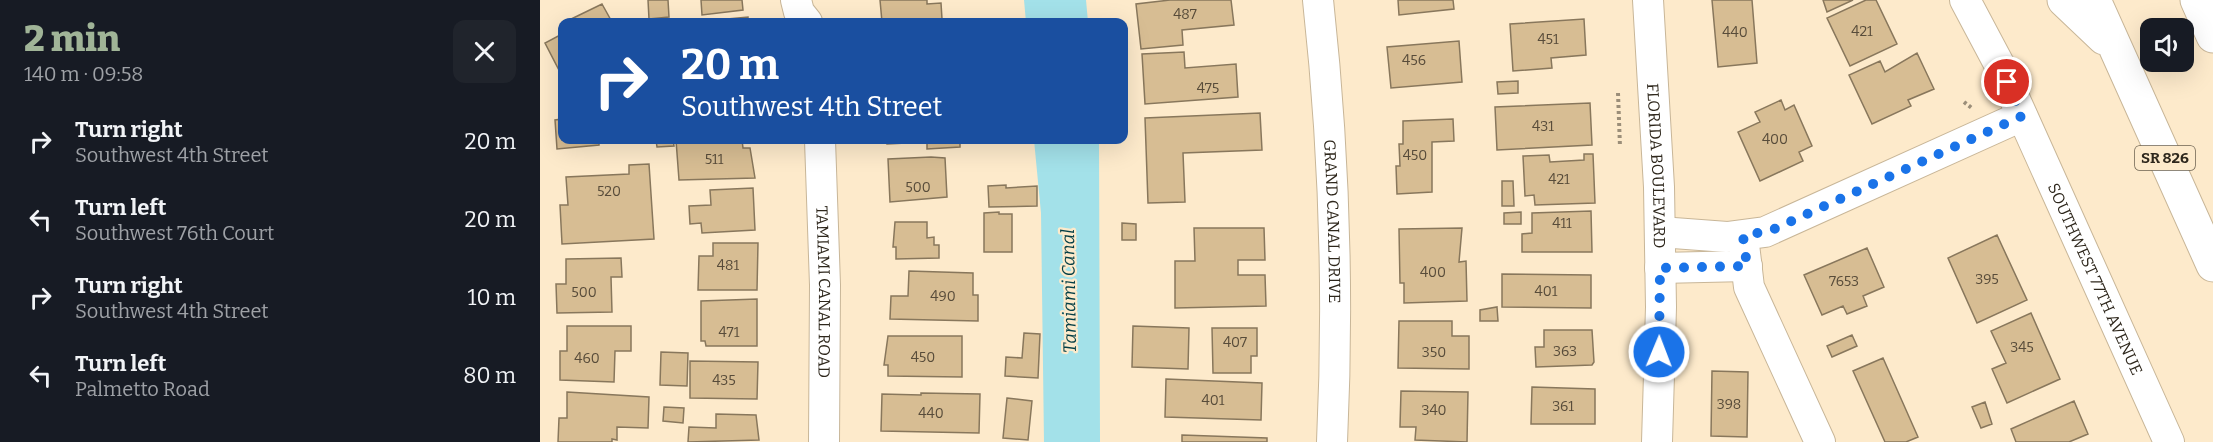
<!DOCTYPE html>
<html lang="en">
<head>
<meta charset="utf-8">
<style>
  body { margin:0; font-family:Bitter,serif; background:#20242c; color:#f1f3f6; height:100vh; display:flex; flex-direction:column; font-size:22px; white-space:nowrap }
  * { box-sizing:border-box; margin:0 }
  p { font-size:20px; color:#9ea1a6 }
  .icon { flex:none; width:33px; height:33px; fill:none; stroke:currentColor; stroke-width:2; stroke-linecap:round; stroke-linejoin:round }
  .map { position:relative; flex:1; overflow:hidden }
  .sheet { display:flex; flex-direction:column; background:#171b24; width:540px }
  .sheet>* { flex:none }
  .banner { position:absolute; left:18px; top:18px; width:570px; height:126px; border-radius:12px; box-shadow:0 6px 24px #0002; background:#1a4fa0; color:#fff; overflow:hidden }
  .controls { position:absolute; left:1600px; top:18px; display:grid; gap:12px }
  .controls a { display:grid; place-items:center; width:54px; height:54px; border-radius:12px; background:#171b24; box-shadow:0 6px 24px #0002; font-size:30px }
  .pin { position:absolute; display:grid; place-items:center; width:51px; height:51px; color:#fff; margin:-26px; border:3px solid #fff; border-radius:50%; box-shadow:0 2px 6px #0007 }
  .me { position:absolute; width:66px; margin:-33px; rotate:1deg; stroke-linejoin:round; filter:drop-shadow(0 0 4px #0008) }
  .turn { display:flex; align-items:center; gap:21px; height:126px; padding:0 24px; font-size:27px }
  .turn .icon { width:78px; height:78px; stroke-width:2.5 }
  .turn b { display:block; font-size:42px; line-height:51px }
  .round { display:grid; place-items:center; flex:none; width:63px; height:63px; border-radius:12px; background:#20242c }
  .overview { display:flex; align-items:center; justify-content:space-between; height:102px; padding:0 24px }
  h1 { font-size:36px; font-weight:800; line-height:45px; color:#a0b497 }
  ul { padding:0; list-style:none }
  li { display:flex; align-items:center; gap:18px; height:78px; padding:0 24px }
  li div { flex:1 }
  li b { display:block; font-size:22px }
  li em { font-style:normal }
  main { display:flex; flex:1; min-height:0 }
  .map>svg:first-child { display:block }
</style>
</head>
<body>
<main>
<section class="sheet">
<div class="overview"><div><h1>2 min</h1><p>140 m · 09:58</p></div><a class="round"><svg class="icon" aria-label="close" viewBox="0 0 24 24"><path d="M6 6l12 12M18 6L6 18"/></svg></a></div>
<ul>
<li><svg class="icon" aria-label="right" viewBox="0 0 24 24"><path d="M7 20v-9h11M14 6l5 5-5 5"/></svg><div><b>Turn right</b><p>Southwest 4th Street</p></div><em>20 m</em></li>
<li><svg class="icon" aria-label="left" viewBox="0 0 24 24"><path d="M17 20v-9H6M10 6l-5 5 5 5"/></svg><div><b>Turn left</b><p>Southwest 76th Court</p></div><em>20 m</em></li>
<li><svg class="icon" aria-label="right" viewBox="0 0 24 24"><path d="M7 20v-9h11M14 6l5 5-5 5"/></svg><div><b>Turn right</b><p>Southwest 4th Street</p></div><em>10 m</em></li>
<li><svg class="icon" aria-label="left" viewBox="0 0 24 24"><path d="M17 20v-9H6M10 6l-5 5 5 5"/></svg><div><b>Turn left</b><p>Palmetto Road</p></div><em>80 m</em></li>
</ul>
</section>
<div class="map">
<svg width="1673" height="442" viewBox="0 0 1673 442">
  <rect width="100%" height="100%" fill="#fdeacb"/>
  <!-- water -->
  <path fill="#a3e1e9" d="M484 0H546L548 22H486Z
    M494 140H559L560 442H504L501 213Z"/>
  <!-- building -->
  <path fill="#d7bd93" stroke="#88775c" stroke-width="1.5" d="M108 0H128L129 17 109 19Z
    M161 0H202L203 10 162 15Z
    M340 0H387V4L401 3 402 19 342 22Z
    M630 0H691L694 25 642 30 643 45 601 49 596 4Z
    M858 0H913L914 9 859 15Z
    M1172 0H1212L1217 63 1178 67Z
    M1283 0H1313L1287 12Z
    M1326 0H1336L1357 44 1310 66 1287 18Z
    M62 4 72 22H25Z
    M208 17V22H166V21Z
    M1044 19 1046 55 1011 58 1012 68 973 71 970 24Z
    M22 34V73L21 74 5 43Z
    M919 41 922 82 851 88 847 47Z
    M644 52 645 68 696 64 698 97 605 104 602 54Z
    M1377 53 1394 89 1368 100 1371 106 1332 124 1309 75 1340 61 1345 72Z
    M978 81V93L958 94 957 82Z
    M20 94H22V140H59V145L17 149 15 120 22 119Z
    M1241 100 1245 110 1254 105 1272 146 1259 152 1263 161 1220 181 1198 132 1220 122 1215 112Z
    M1050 103 1052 145 957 150 955 107Z
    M720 113 722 150 643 153 645 202 608 203 605 118Z
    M913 119 914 141 892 142V192L857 194 856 166H860L859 144H863V121Z
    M116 140H133L134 146 117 147Z
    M136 140H202L203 148H210L215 178 139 180Z
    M347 140H420V147L387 149V142L347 144Z
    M1044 154H1053L1055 203 995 205 994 195 985 196 983 156 1009 155 1010 162 1044 160Z
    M391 157 405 158 407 197 350 202 348 159Z
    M109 164 114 239 22 244 20 205H28L26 177 89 174V165Z
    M962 181H973L974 206H962Z
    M466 185V188L497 186V206L449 207 448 186Z
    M213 188 215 230 162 233 161 223 150 224 149 206 171 205 170 190Z
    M1051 211 1052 252H982V234L992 233V213Z
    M459 212V214H472V252H444V213Z
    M981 212V224H964V213Z
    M355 222H387V238L394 237V245H399V258L356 259V247H353Z
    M582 223 596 224V240H582Z
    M654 228H724L725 260H698V275H725L726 306 635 308V261H655Z
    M922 228 919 262 926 261 927 301 864 303V283H860L859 229Z
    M1457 235 1487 300 1437 323 1408 258Z
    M173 243H218L217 290H158L159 256H173Z
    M1327 248 1344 287 1323 296 1327 306 1307 314 1303 306 1282 315 1264 275Z
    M81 258 82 277H71L72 312 17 313 16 284H26V259Z
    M369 271 433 273V295H438V321L350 319 351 296H368Z
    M962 274 1051 275V308L962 307Z
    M217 299V346H166L165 341H161V301Z
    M957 307 958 321H940V310Z
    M1491 313 1520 379 1467 403 1452 369 1466 363 1451 331Z
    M859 321H912V336H929V369L858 368Z
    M27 326H91V351H75L74 382 20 380V351H27Z
    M593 326 649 328 648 369 592 367Z
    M672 328H717V356H711V373H673Z
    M1004 330H1052L1054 362 1052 365 996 367 995 347H1004Z
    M484 333 500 334 498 378 465 376 466 357 482 358Z
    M1312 335 1317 346 1292 357 1287 346Z
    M348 336H422V377L348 376V365H344Z
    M121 352 148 353 147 386 120 385Z
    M1343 358 1378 437 1366 442H1345L1313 371Z
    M150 361 218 362 217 399 150 398Z
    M1172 371 1208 372 1207 437 1171 436Z
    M626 379 722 383 721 420 625 417Z
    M992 387 1055 389V424H991Z
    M861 391 928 392 927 442 875 440 876 427H860Z
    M27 392 109 397 108 428 77 427V440L72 439V442H18L19 418H27Z
    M381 393 440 394 439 433 341 431 342 394 381 395Z
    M467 398 492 401 488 440 463 438Z
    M1534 401 1548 434 1529 442H1476L1471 429Z
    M1445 402 1452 424 1441 428 1432 407Z
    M124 407 144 408 143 423 123 421Z
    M176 414 216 415 219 440 148 442 149 427 176 428Z
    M642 435 727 438V442H642Z"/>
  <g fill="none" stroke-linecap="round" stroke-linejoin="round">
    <defs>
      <g id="minor">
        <path d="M256 0 259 12 267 22"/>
        <path id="s1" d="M778 0C794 146 799 295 792 442"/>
        <path id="s2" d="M1108 0 1119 187 1121 307 1117 442"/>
        <path id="s3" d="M1425 0 1459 64 1629 442"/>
        <path id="s4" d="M280 140 285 285 284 442"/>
        <path d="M1120 232 1187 237 1225 232 1482 116"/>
        <path d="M1203 236 1209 287 1280 442"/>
        <path d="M1120 268 1207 266"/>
      </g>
      <path id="highway" d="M1524 0 1564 38
        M1554 0 1673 265
        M1657 0 1673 36"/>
    </defs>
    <!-- minor casing -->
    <use href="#minor" stroke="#c8b698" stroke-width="32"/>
    <!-- highway casing -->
    <use href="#highway" stroke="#c8b698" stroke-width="35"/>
    <!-- path -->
    <path stroke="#9b8e79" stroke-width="4" stroke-dasharray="3 3" stroke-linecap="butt" d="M1078 93 1080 147
      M1424 102 1433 109"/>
    <!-- minor -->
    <use href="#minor" stroke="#fff" stroke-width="30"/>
    <!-- highway -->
    <use href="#highway" stroke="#fff" stroke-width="33"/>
  </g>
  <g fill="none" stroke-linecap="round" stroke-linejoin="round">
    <!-- route -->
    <path stroke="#1a73e8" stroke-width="10" stroke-dasharray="0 18" d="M1119 352 1120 268 1207 266 1203 236 1232 230 1482 116 1467 82"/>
  </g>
  <g text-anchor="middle" stroke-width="4.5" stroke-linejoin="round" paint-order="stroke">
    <!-- number labels -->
    <g font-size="14" fill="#584c3a">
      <text x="645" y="19">487</text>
      <text x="1322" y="36">421</text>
      <text x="1195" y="37">440</text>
      <text x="1008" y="44">451</text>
      <text x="874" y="65">456</text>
      <text x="668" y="93">475</text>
      <text x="1003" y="131">431</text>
      <text x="1235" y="144">400</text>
      <text x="875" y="160">450</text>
      <text x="174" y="164">511</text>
      <text x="1019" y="184">421</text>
      <text x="378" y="192">500</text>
      <text x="69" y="196">520</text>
      <text x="1022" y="228">411</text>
      <text x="188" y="270">481</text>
      <text x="893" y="277">400</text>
      <text x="1447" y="284">395</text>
      <text x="1304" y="286">7653</text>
      <text x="1006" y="296">401</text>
      <text x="44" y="297">500</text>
      <text x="403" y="301">490</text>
      <text x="189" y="337">471</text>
      <text x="695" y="347">407</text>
      <text x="1482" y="352">345</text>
      <text x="1025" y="356">363</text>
      <text x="894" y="357">350</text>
      <text x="383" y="362">450</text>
      <text x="47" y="363">460</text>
      <text x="184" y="385">435</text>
      <text x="673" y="405">401</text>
      <text x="1189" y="409">398</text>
      <text x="1023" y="411">361</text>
      <text x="894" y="415">340</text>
      <text x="391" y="418">440</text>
    </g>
    <!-- shield labels -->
    <rect fill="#fdeacb" stroke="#6c6250" stroke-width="1.5" x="1595" y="146" width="60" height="24" rx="4.5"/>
    <g font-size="15" font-weight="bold" fill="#2e271c">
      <text x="1625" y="163">SR 826</text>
    </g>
    <!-- street labels -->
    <g font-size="16" fill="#2e271c" stroke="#fdeacb">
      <text dy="6" stroke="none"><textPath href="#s2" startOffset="166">FLORIDA BOULEVARD</textPath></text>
      <text dy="6" stroke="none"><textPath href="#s1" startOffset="222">GRAND CANAL DRIVE</textPath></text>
      <text dy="6" stroke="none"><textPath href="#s3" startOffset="308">SOUTHWEST 77TH AVENUE</textPath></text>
      <text dy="6" stroke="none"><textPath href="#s4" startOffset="152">TAMIAMI CANAL ROAD</textPath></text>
    </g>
    <!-- water labels -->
    <g font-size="18" font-style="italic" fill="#043f46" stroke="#fdeacb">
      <text transform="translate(529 291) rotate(-91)" y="6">Tamiami Canal</text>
    </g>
  </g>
</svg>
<div class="controls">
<a><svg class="icon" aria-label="sound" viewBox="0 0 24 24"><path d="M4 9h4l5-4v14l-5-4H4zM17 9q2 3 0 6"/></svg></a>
</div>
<div class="pin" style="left:1467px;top:82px;background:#d93025"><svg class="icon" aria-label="arrive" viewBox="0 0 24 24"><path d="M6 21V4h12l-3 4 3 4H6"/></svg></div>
<svg class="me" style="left:1119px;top:352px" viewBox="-20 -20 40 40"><circle r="17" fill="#1a73e8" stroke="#fff" stroke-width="3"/><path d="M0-11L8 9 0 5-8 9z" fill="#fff"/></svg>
<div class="banner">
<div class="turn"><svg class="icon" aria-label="right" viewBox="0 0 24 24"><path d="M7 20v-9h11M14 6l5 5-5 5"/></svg><div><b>20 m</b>Southwest 4th Street</div></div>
</div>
</div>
</main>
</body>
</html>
